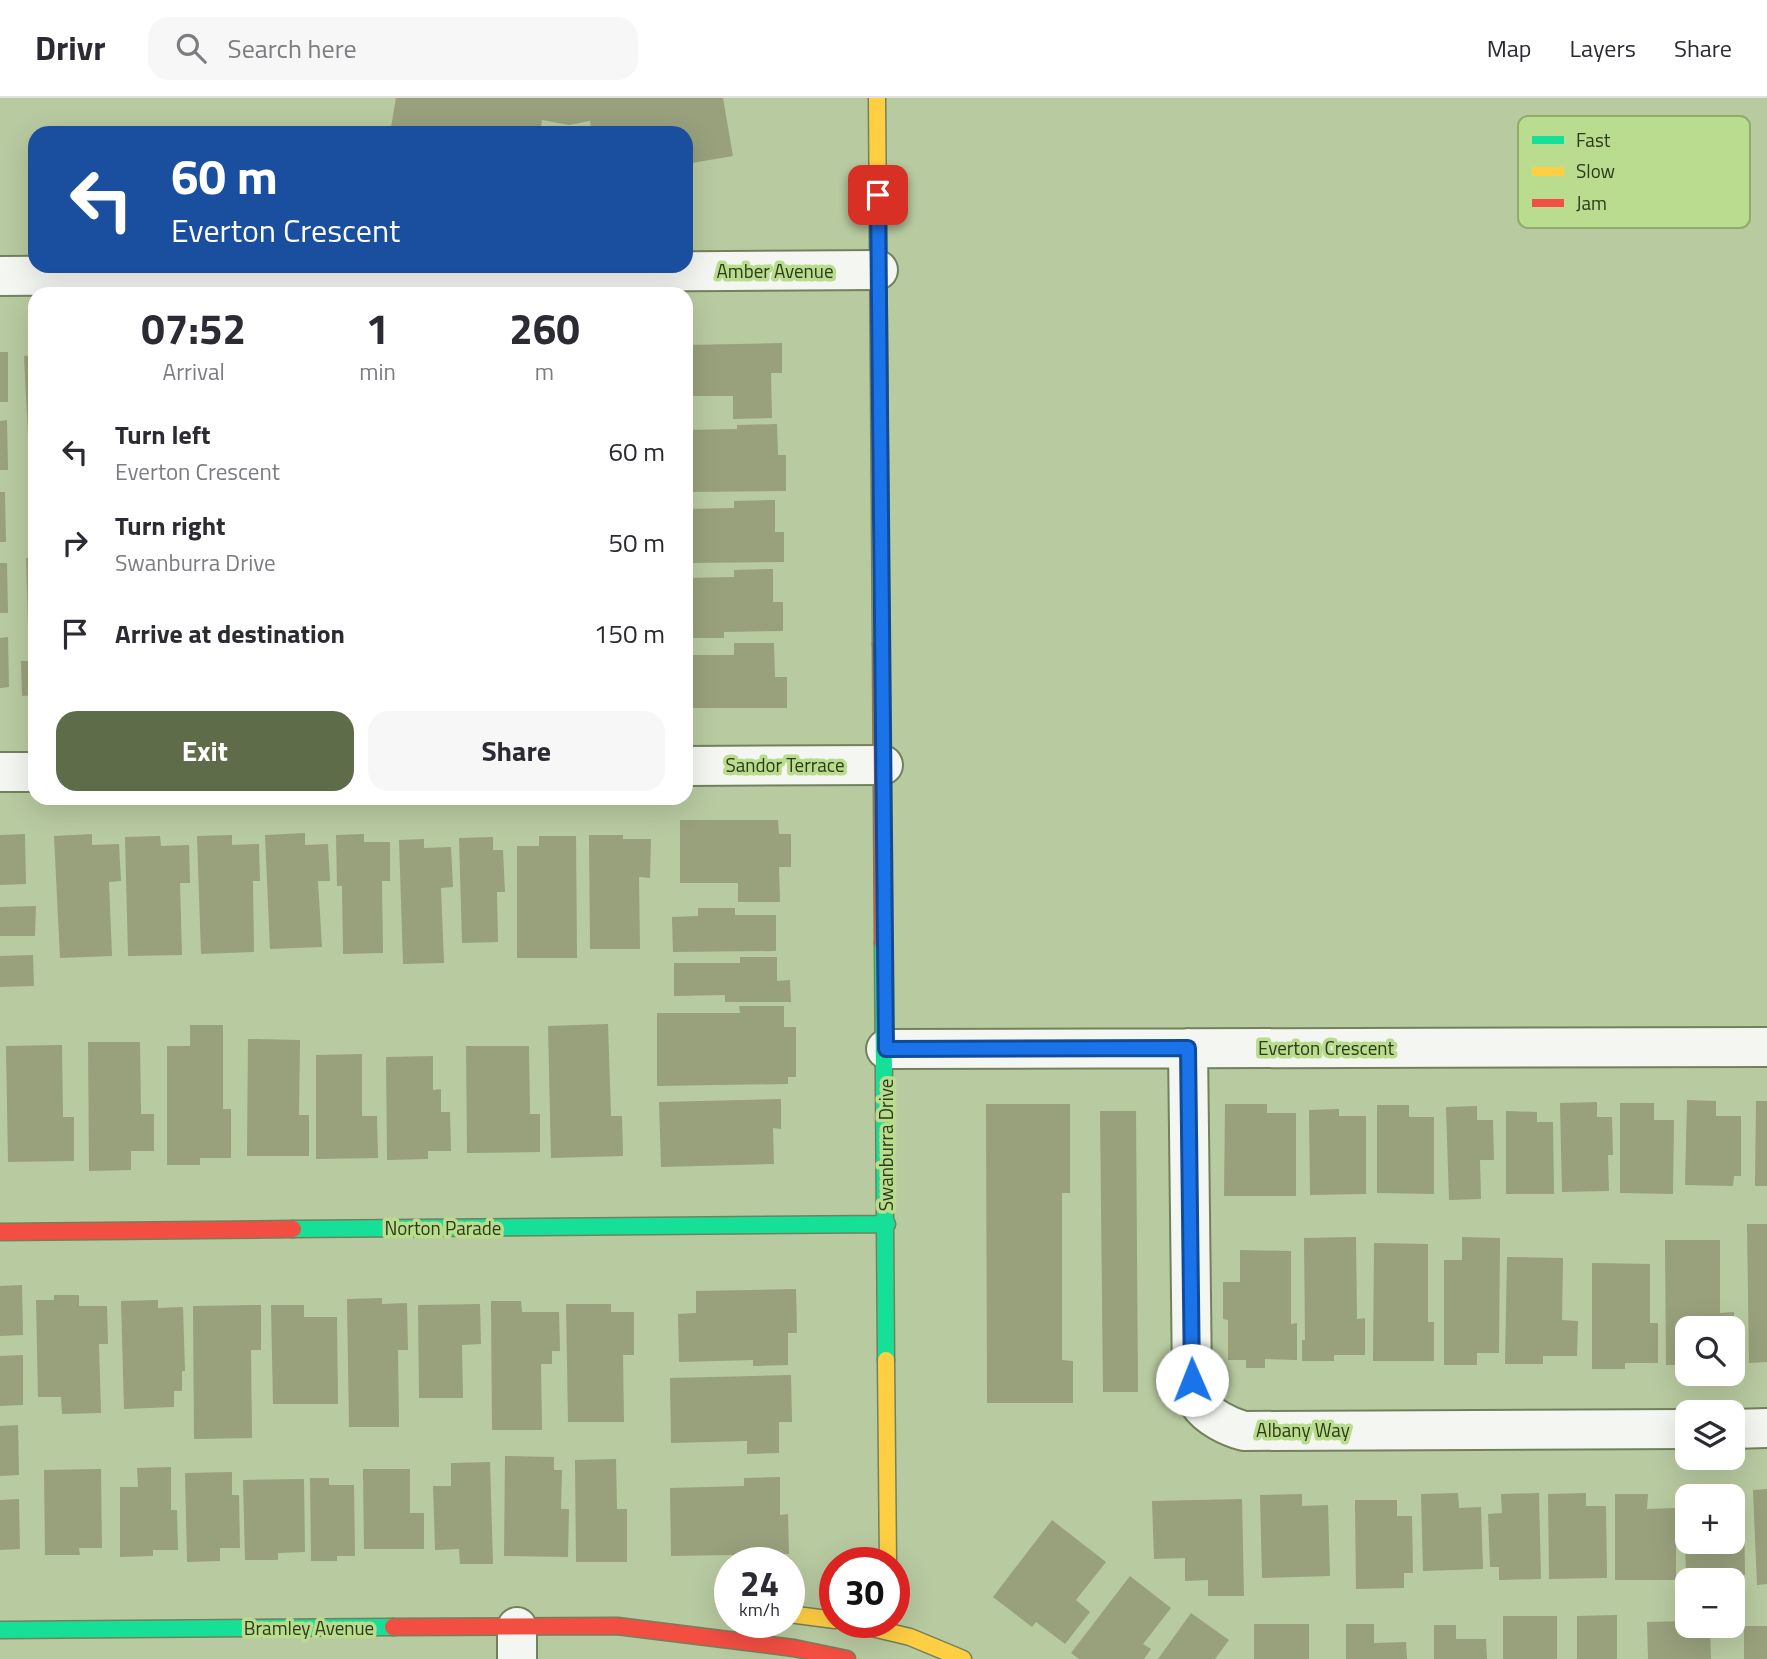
<!DOCTYPE html>
<html lang="en">
<head>
<meta charset="utf-8">
<style>
  body { margin:0; font-family:"Titillium Web",sans-serif; background:#f7f7f7; color:#2b2b33; height:100vh; display:flex; flex-direction:column; font-size:26px; white-space:nowrap }
  * { box-sizing:border-box; margin:0 }
  p { font-size:23px; color:#7c7c81 }
  .icon { flex:none; width:38px; height:38px; fill:none; stroke:currentColor; stroke-width:2; stroke-linecap:round; stroke-linejoin:round }
  .map { position:relative; flex:1; overflow:hidden }
  .drawer { position:absolute; left:28px; top:189px; width:665px; height:518px; display:flex; flex-direction:column; background:#fff; border-radius:21px; box-shadow:0 7px 28px #0002 }
  .drawer>* { flex:none }
  .guide { position:absolute; left:28px; top:28px; width:665px; height:147px; border-radius:21px; box-shadow:0 7px 28px #0002; background:#1a4fa0; color:#fff; overflow:hidden }
  .controls { position:absolute; left:1675px; top:1218px; display:grid; gap:14px }
  .controls a { display:grid; place-items:center; width:70px; height:70px; border-radius:14px; background:#fff; box-shadow:0 7px 28px #0002; font-size:35px }
  .speed { position:absolute; left:714px; top:1449px; display:flex; gap:14px; font-size:35px; font-weight:700; text-align:center }
  .speed>* { display:grid; place-content:center; width:91px; height:91px; border-radius:50%; background:#fff; box-shadow:0 7px 28px #0002; line-height:1 }
  .speed small { font-size:18px; font-weight:400 }
  .speed .limit { border:10px solid #d22; background:#fff; color:#111 }
  .pin { position:absolute; display:grid; place-items:center; width:60px; height:60px; color:#fff; margin:-30px; border-radius:14px; box-shadow:0 4px 10px #0006 }
  .me { position:absolute; width:77px; margin:-38px; rotate:359deg; stroke-linejoin:round; filter:drop-shadow(0 0 5px #0008) }
  .turn { display:flex; align-items:center; gap:24px; height:147px; padding:0 28px; font-size:32px }
  .turn .icon { width:91px; height:91px; stroke-width:2.5 }
  .turn b { display:block; font-size:49px; line-height:60px }
  .eta { display:flex; justify-content:space-evenly; align-items:center; height:119px; text-align:center }
  .eta b { font-size:42px; font-weight:700; line-height:49px }
  .action { display:flex; gap:14px; margin-top:auto; padding:14px 28px }
  .action a { flex:1; height:80px; border-radius:21px; background:#5e6c49; color:#fff; font-size:28px; font-weight:700; line-height:80px; text-align:center }
  .action a+a { background:#f7f7f7; color:#2b2b33 }
  ul { padding:0; list-style:none }
  li { display:flex; align-items:center; gap:21px; height:91px; padding:0 28px }
  li div { flex:1 }
  li b { display:block; font-size:26px }
  li em { font-style:normal }
  header { display:flex; align-items:center; gap:42px; box-sizing:border-box; height:98px; padding:0 35px; background:#fff; border-bottom:2px solid #e1e1e2 }
  header strong { font-size:33px }
  nav { display:flex; gap:38px; margin-inline-start:auto; font-size:24px }
  .search { width:490px; height:63px; background:#f7f7f7; display:flex; align-items:center; gap:18px; box-sizing:border-box; padding:0 24px; border-radius:21px; color:#7c7c81; font-size:26px }
  .map>svg:first-child { display:block }
</style>
</head>
<body>
<header>
<strong>Drivr</strong>
<div class="search"><svg class="icon" aria-label="search" viewBox="0 0 24 24"><circle cx="10" cy="10" r="6"/><path d="M15 15l6 6"/></svg>Search here</div>
<nav><a>Map</a><a>Layers</a><a>Share</a></nav>
</header>
<div class="map">
<svg width="1767" height="1561" viewBox="0 0 1767 1561">
  <rect width="100%" height="100%" fill="#b8caa0"/>
  <!-- building -->
  <path fill="#98a07c" d="M396 0H723L733 58 686 66V35H592L590 23 569 27 542 22 540 35H390Z
    M782 245V275H771L772 320 733 321V298H686V247Z
    M0 254H8V304H0Z
    M35 257V378H30L24 258Z
    M7 322 8 372H0V323Z
    M777 326 778 357H786V393L686 394V332L737 331V327Z
    M0 394H5L6 444H0Z
    M775 402V434H784V464L686 465V411L734 410V403Z
    M35 459V597L22 598 21 563H29L26 460Z
    M0 465H7L8 515H0Z
    M773 471V504H783V533L724 534V540H686V480L734 479V472Z
    M8 539 9 589 0 590V540Z
    M734 545H774L775 579H787V610H686V557H734Z
    M680 722H778L779 736H791V769H779L780 804H738V785H680Z
    M305 735V747L328 746 330 783H318L322 849 270 851 265 737Z
    M25 736 26 786 0 787V737Z
    M92 736V747L119 746 121 783 109 784 112 858 60 860 54 738Z
    M364 736V744H390V783H382L383 855 343 856 342 788H337L336 737Z
    M232 737V747L259 746 260 783H253L254 854 201 856 197 738Z
    M589 737H623V741H651L650 780 639 779 640 851H590Z
    M160 738 161 748 189 747 190 785H180L182 857 128 858 125 739Z
    M539 738H576L577 860H517V748H539Z
    M493 739V752H503L505 794H497L498 844 462 845 459 740Z
    M424 741V750L451 749 453 789 441 790 444 865 403 866 399 742Z
    M36 808 35 838H0V809Z
    M698 810H735V817H776V853L673 854 672 819 698 818Z
    M33 857 34 888 0 889V858Z
    M740 859H777V883L790 882 791 904H725V897L674 898V865H740Z
    M739 908H784V929H796V979H788V986L657 988V915H740Z
    M608 926 611 1018H622L623 1058 551 1060 548 928Z
    M190 927H223V1011H231V1060H200V1067H167V948H190Z
    M248 941 300 942 299 1017H309V1058H247Z
    M88 944H140L141 1016H154V1053H131V1072L89 1073Z
    M62 947 63 1019H74V1063L8 1064 6 948Z
    M466 948H529L530 1016H540V1054L467 1055Z
    M362 956V1018H377L378 1060 316 1061V957Z
    M433 958V992L441 991V1014H450L451 1053H428V1061L387 1062 386 959Z
    M781 1001V1031L773 1030 774 1066 661 1069 659 1004Z
    M1687 1002 1716 1003V1018H1741V1078H1734L1733 1088 1685 1087Z
    M1756 1003H1767V1088H1755Z
    M1597 1004V1019H1612L1613 1057H1608L1609 1093 1562 1094 1560 1005Z
    M1620 1005H1654V1022H1674L1673 1096 1620 1095Z
    M986 1006H1070V1095H1062V1262L1073 1263V1305H987Z
    M1225 1006H1267V1015H1296V1098H1224Z
    M1377 1007H1409V1019H1434V1096L1377 1095Z
    M1477 1008V1022H1493L1494 1062H1480L1481 1101 1449 1102 1446 1009Z
    M1339 1011V1018H1366V1096L1310 1097 1309 1012Z
    M1100 1013H1136L1138 1294H1103Z
    M1506 1013 1537 1014V1024H1553L1554 1096H1506Z
    M1747 1126H1767V1264L1749 1265Z
    M1356 1139 1357 1221 1365 1220V1257H1334V1263H1302V1242H1305L1304 1140Z
    M1462 1139 1500 1140 1499 1255H1477V1267H1444V1162H1462Z
    M1665 1142H1720V1215L1734 1214V1230H1687V1267H1666Z
    M1374 1145 1428 1146V1224H1434V1263H1373Z
    M1240 1152 1291 1153V1226L1297 1225V1262L1265 1261V1270H1246V1262H1228V1222L1223 1221V1184H1240Z
    M1507 1159 1563 1160 1562 1222 1578 1223 1577 1258H1543V1266H1505Z
    M1592 1165 1650 1166V1225H1658V1265H1625V1271H1592Z
    M22 1187 23 1237 0 1238V1188Z
    M796 1191 797 1235H788V1267L753 1268V1262L679 1264 678 1216 696 1215V1193Z
    M54 1197H79V1208H107L108 1246H99L101 1315 62 1316 61 1299H38L36 1202H54Z
    M382 1200V1206L407 1205 408 1252H398L399 1329H349L347 1201Z
    M158 1202V1210L183 1209 185 1273H182V1293H174V1309L124 1311 121 1203Z
    M491 1203H521L522 1214H559L560 1253H552V1266H541L542 1332H492Z
    M480 1206 481 1246 462 1247 463 1300H419L418 1207Z
    M566 1206H611V1214H634V1257H623L624 1324H568Z
    M261 1207V1252H251L252 1340 194 1341 193 1208Z
    M271 1207H304V1219H337L338 1306H273Z
    M23 1257V1307L0 1308V1258Z
    M791 1277 792 1324H779V1355L747 1356V1343L671 1345 670 1280Z
    M18 1327 19 1377 0 1378V1328Z
    M505 1358 554 1359V1372H562L561 1411H569L568 1459 504 1458Z
    M616 1361 617 1411H627V1464H576L575 1362Z
    M490 1364 493 1466H460L459 1451 435 1452 433 1388H451V1365Z
    M171 1369V1412H177L178 1452H153V1458L120 1459V1389H138L137 1370Z
    M101 1371 102 1450H79L80 1457H45L44 1372Z
    M363 1371H410V1415H424V1451H364Z
    M232 1374V1397H239L240 1450H220V1463L187 1464 185 1375Z
    M780 1379V1417L788 1416 789 1456 671 1458 670 1390 744 1388V1380Z
    M310 1380H329V1387H354L355 1458H337V1463H311Z
    M304 1381 305 1454 278 1455V1462H245L243 1382Z
    M1767 1391V1486L1757 1487 1753 1392Z
    M1714 1393V1398H1687V1427H1685L1684 1394Z
    M1458 1395 1459 1410 1481 1409 1483 1471 1423 1473 1421 1396Z
    M1539 1395 1541 1481 1499 1482V1469H1490L1488 1416 1502 1415 1501 1396Z
    M1586 1395V1408H1606L1607 1480 1549 1481 1548 1396Z
    M1302 1396V1408L1328 1407 1330 1478 1262 1480 1260 1397Z
    M1615 1396H1648L1647 1411 1676 1410V1482H1615Z
    M19 1401 20 1451 0 1452V1402Z
    M1242 1401 1244 1498H1208V1482L1185 1483V1460L1154 1461 1152 1403Z
    M1355 1402H1397V1418H1412L1413 1475H1404V1490L1356 1491Z
    M1732 1409H1744L1745 1477 1686 1478 1685 1444H1732Z
    M1052 1422 1106 1464 1076 1502 1090 1514 1065 1546 1036 1524 1032 1529 993 1499Z
    M1130 1478 1171 1510 1143 1546 1151 1551 1144 1561H1079L1071 1555Z
    M1191 1515 1229 1542 1215 1561H1158Z
    M1617 1517V1561H1577V1518Z
    M1503 1518H1557V1561H1503Z
    M1685 1523 1686 1529H1710L1711 1561H1648L1647 1524Z
    M1254 1526H1309V1561H1254Z
    M1346 1526H1374V1545L1406 1544 1407 1561H1346Z
    M1434 1527H1456V1541H1486L1487 1561H1434Z
    M1744 1528H1767V1561H1744Z"/>
  <g fill="none" stroke-linecap="round" stroke-linejoin="round">
    <defs>
      <path id="street" d="M0 178 878 172
        M686 668 883 667
        M0 674H35
        M1188 950 1192 1282C1194 1289 1195 1299 1199 1305 1208 1319 1229 1329 1244 1333L1687 1331
        M886 951 1767 949
        M1732 1331 1767 1330
        M517 1529V1561"/>
      <path id="fast" d="M883 845 886 1262
        M293 1131 887 1126
        M0 1532 393 1529"/>
      <path id="slow" d="M877 0 881 546
        M886 1262 888 1465
        M789 1516 835 1522
        M847 1524 910 1539 963 1561"/>
      <path id="jam" d="M881 546 883 845
        M0 1134 293 1131
        M393 1529 617 1528 794 1550 847 1561"/>
    </defs>
    <!-- street casing -->
    <use href="#street" stroke="#73805d" stroke-width="42"/>
    <!-- fast casing -->
    <use href="#fast" stroke="#73805d" stroke-width="19"/>
    <!-- slow casing -->
    <use href="#slow" stroke="#73805d" stroke-width="19"/>
    <!-- jam casing -->
    <use href="#jam" stroke="#73805d" stroke-width="19"/>
    <!-- street -->
    <use href="#street" stroke="#f4f7f1" stroke-width="38"/>
    <!-- fast -->
    <use href="#fast" stroke="#16e098" stroke-width="16"/>
    <!-- slow -->
    <use href="#slow" stroke="#ffcf43" stroke-width="16"/>
    <!-- jam -->
    <use href="#jam" stroke="#f24e42" stroke-width="16"/>
  </g>
  <g fill="none" stroke-linecap="round" stroke-linejoin="round">
    <defs>
      <path id="route" d="M878 97 886 951 1188 950 1192 1282"/>
    </defs>
    <!-- route casing -->
    <use href="#route" stroke="#114b97" stroke-width="18"/>
    <!-- route -->
    <use href="#route" stroke="#1a73e8" stroke-width="12"/>
  </g>
  <g text-anchor="middle" stroke-width="7" stroke-linejoin="round" paint-order="stroke">
    <!-- street labels -->
    <g font-size="19" fill="#2d3a1a" stroke="#badc8e">
      <text x="775" y="180">Amber Avenue</text>
      <text x="785" y="674">Sandor Terrace</text>
      <text x="1326" y="957">Everton Crescent</text>
      <text transform="translate(886 1047) rotate(-90)" y="7">Swanburra Drive</text>
      <text x="443" y="1137">Norton Parade</text>
      <text x="1303" y="1339">Albany Way</text>
      <text x="309" y="1537">Bramley Avenue</text>
    </g>
  </g>
  <!-- legend -->
  <rect x="1518" y="18" width="232" height="112" rx="10" fill="#badc8e" stroke="#90ab6b" stroke-width="2"/>
  <rect x="1532" y="38" width="32" height="8" fill="#16e098"/>
  <rect x="1532" y="69" width="32" height="9" fill="#ffcf43"/>
  <rect x="1532" y="101" width="32" height="8" fill="#f24e42"/>
  <g font-size="19" fill="#2d3a1a">
    <text x="1576" y="49">Fast</text>
    <text x="1576" y="80">Slow</text>
    <text x="1576" y="112">Jam</text>
  </g>
</svg>
<div class="controls">
<a><svg class="icon" aria-label="search" viewBox="0 0 24 24"><circle cx="10" cy="10" r="6"/><path d="M15 15l6 6"/></svg></a>
<a><svg class="icon" aria-label="layers" viewBox="0 0 24 24"><path d="M12 4l9 5-9 5-9-5zM3 14l9 5 9-5"/></svg></a>
<a>+</a>
<a>−</a>
</div>
<div class="speed"><div>24<small>km/h</small></div><div class="limit">30</div></div>
<div class="pin" style="left:878px;top:97px;background:#d93025"><svg class="icon" aria-label="arrive" viewBox="0 0 24 24"><path d="M6 21V4h12l-3 4 3 4H6"/></svg></div>
<svg class="me" style="left:1192px;top:1282px" viewBox="-20 -20 40 40"><circle r="19" fill="#fff"/><path d="M0-13L10 11 0 6-10 11z" fill="#1a73e8"/></svg>
<div class="guide">
<div class="turn"><svg class="icon" aria-label="left" viewBox="0 0 24 24"><path d="M17 20v-9H6M10 6l-5 5 5 5"/></svg><div><b>60 m</b>Everton Crescent</div></div>
</div>
<section class="drawer">
<div class="eta">
<div><b>07:52</b><p>Arrival</p></div>
<div><b>1</b><p>min</p></div>
<div><b>260</b><p>m</p></div>
</div>
<ul>
<li><svg class="icon" aria-label="left" viewBox="0 0 24 24"><path d="M17 20v-9H6M10 6l-5 5 5 5"/></svg><div><b>Turn left</b><p>Everton Crescent</p></div><em>60 m</em></li>
<li><svg class="icon" aria-label="right" viewBox="0 0 24 24"><path d="M7 20v-9h11M14 6l5 5-5 5"/></svg><div><b>Turn right</b><p>Swanburra Drive</p></div><em>50 m</em></li>
<li><svg class="icon" aria-label="arrive" viewBox="0 0 24 24"><path d="M6 21V4h12l-3 4 3 4H6"/></svg><div><b>Arrive at destination</b></div><em>150 m</em></li>
</ul>
<div class="action"><a>Exit</a><a>Share</a></div>
</section>
</div>
</body>
</html>
